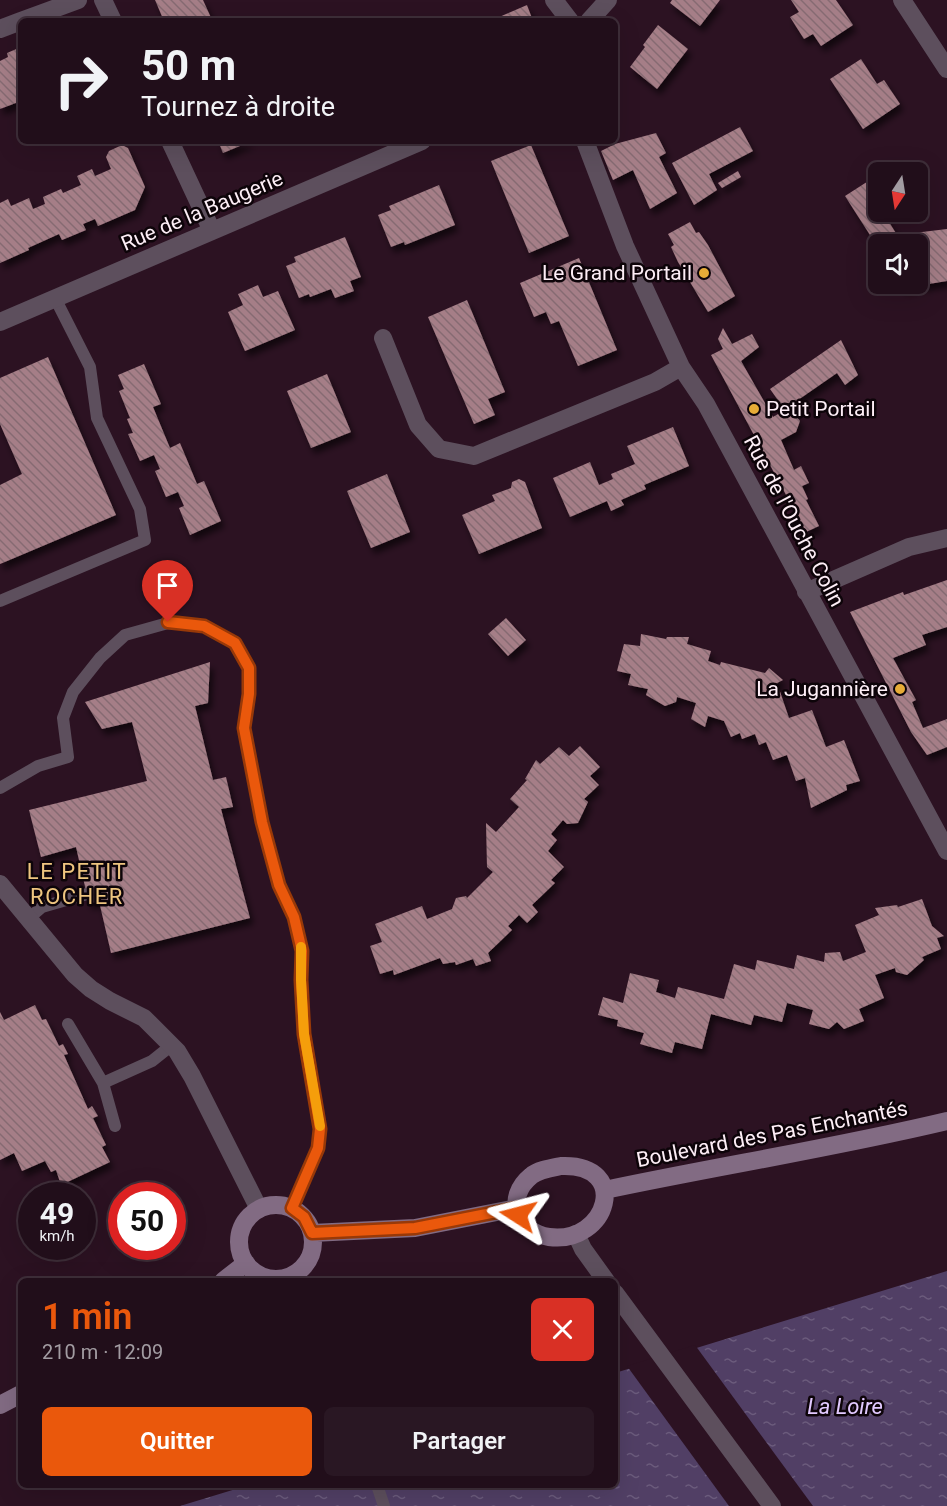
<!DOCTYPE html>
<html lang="fr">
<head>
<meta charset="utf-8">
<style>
  body { margin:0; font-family:Roboto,sans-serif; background:#291723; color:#f1f3f6; height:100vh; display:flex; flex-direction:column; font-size:22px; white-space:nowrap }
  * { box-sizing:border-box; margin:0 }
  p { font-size:20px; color:#a29ca2 }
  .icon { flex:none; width:33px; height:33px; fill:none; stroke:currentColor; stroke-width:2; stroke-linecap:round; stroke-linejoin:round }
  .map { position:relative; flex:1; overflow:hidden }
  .side { position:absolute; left:18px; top:1278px; width:600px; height:210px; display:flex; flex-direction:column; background:#210e1a; border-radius:9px; box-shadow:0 6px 24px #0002,0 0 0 2px #3e2e39 }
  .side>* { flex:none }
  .hud { position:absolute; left:18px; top:18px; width:600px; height:126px; border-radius:9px; box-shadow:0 6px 24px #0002,0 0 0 2px #3e2e39; background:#210e1a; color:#f1f3f6; overflow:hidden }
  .needle { width:39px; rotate:192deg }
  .fabs { position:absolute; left:868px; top:162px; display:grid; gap:12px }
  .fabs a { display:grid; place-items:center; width:60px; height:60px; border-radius:9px; background:#210e1a; box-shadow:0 6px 24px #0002,0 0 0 2px #3e2e39; font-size:30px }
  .speed { position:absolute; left:18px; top:1182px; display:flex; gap:12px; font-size:30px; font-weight:700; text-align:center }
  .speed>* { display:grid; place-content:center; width:78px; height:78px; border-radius:50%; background:#210e1a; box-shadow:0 6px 24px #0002,0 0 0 2px #3e2e39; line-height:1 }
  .speed small { font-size:15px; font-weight:400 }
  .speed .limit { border:9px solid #d22; background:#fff; color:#111 }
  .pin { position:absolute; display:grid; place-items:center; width:51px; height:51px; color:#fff; margin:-62px -26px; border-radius:50% 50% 50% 0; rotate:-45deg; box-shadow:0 0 6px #0007 }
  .pin .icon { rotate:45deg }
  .me { position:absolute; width:66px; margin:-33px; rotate:279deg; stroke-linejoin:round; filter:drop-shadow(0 0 4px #0008) }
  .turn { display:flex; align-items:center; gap:21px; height:126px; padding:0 24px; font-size:27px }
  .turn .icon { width:78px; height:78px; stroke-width:2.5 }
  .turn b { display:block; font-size:42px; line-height:51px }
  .round { display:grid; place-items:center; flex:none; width:63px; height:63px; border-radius:9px; background:#291723 }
  .head { display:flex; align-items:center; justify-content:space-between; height:102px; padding:0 24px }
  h1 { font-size:36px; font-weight:600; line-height:45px; color:#ea580c }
  .primary-button { display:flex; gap:12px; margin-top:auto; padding:12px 24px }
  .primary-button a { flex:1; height:69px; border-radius:9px; background:#ea580c; color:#fff; font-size:24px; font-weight:600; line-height:69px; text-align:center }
  .primary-button a+a { background:#291723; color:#f1f3f6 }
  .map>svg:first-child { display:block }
</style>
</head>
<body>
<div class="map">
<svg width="947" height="1506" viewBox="0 0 947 1506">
  <defs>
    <pattern id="water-ripples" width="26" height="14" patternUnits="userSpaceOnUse" patternTransform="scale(1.5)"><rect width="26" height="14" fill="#513f65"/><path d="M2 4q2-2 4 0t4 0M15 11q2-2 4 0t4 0" fill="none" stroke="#6b5b7c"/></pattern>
    <pattern id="building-back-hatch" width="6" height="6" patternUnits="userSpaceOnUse" patternTransform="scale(1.5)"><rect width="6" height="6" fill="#a57e87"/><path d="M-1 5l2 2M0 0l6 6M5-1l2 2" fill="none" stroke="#866b72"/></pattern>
    <filter id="shadow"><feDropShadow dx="3.5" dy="6" stdDeviation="3" flood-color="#0009"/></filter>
  </defs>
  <rect width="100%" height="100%" fill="#2c1222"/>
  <!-- water -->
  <path fill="url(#water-ripples)" d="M947 1271V1506H180L249 1485H615V1373Z"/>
  <!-- pier -->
  <path fill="#2c1222" d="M695 1345 813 1506H729L627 1366Z"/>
  <!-- building -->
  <path fill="url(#building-back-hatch)" filter="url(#shadow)" d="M155 0H203L212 20 164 21Z
    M672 0H720L700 26 670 3Z
    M791 0H836L853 25 821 46 813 34 804 39 790 17 799 12Z
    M527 5 533 21H490Z
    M658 25 688 49 657 89 630 67 645 47 643 45Z
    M21 47V101L0 109V61L8 57 7 53Z
    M861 59 877 84 884 80 900 104 863 129 830 79Z
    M740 127 753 151 709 174 717 190 694 205 672 163Z
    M656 133 666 153 659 157 677 193 650 209 633 170 613 180 601 151 615 144Z
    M218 141H252L223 153Z
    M122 145 128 148 145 187 135 210 98 226 95 219 83 224 86 230 62 240 59 234 28 248 29 250 0 263V203L8 199 11 206 29 198 33 209 45 204 43 197 61 189 63 193 81 185 77 176 92 169 95 176 111 169 106 157 109 151Z
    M531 145 569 236 529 253 491 161Z
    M738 171 741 177 722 188 718 183Z
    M873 178 879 188V202L877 203 879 212H883L897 235 947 229V281L904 288 901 284H918V244H879V249L845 196Z
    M439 185 455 225 405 245 404 242 391 247 378 215 391 210 389 206Z
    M690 222 696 233 699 232 708 245 735 296 708 312 678 262 671 247 674 245 668 234Z
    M345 237 361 277 350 281 354 291 335 298 331 289 310 297 309 294 299 298 286 266 296 262 294 257Z
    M579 258 617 350 578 366 559 321 551 324 546 312 534 317 520 283Z
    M258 285 263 297 278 291 295 330 245 351 228 312 243 305 238 294Z
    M467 300 505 392 488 399 495 415 474 424 428 317Z
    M723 328 732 344 752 334 759 347 741 361 773 417 785 410 770 389 841 340 858 375 845 385 837 373 798 400 801 404 792 411 800 421 796 432 781 440 794 470 801 466 809 483 802 486 808 499 806 500 819 526 806 532 711 355 723 349 718 339Z
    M48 357 116 515 0 564V485L22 474 0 424V378Z
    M144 364 161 404 153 407 170 448 180 443 197 484 204 481 221 521 190 535 179 508 184 506 178 492 166 497 155 471 160 469 154 455 140 461 128 434 133 433 127 419 130 418 119 391 124 389 118 375Z
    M327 374 351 432 311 448 287 391Z
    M673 427 689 466 644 485 646 489 621 500 624 505 611 511 607 501 570 517 553 478 590 462 599 485 613 479 611 474 635 464 627 446Z
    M387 474 410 532 371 548 347 491Z
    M519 479 525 482 542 528 479 554 462 515 495 501 492 495 511 488 512 482Z
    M947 580V627L922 635 926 645 893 658 916 700 912 702 923 728 947 719V747L927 755 911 732 850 612 903 592 904 595Z
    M506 618 526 640 508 656 488 634Z
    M641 634 666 639 667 637H689L687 644 711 651 708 661 720 665 721 662 765 673 769 668 783 680 777 683 789 718 812 710 826 747 844 740 860 781 846 785 847 790 811 808 805 778 796 781 787 755 773 760 766 742 759 745 755 734 742 739 740 733 731 737 724 721 708 716 705 727 691 719 696 703 677 697 676 702 665 706 646 695 648 689 628 685 631 674 617 671 624 644 640 646Z
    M210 662 208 703 195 706 213 780 226 777 233 807 221 809 250 918 111 953 99 901 89 904 76 847 41 857 29 810 147 781 132 722 102 729 85 702Z
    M580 746 600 767 590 776 599 785 584 799 588 802 578 823 567 824 563 820 551 834 557 840 548 851 564 867 551 880 555 883 532 905 538 912 527 923 519 915 508 926 512 930 488 953 491 961 476 966 473 959 456 965 455 962 443 964 440 958 394 975 393 970 380 974 370 946 382 942 375 924 422 906 427 919 452 909 456 898 466 896 467 898 493 872 487 867 486 823 496 832 519 807 510 799 527 780 525 779 536 760 540 764 559 747 569 756Z
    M922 899 932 926 944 936 937 938 941 949 922 957 924 960 907 975 896 972 895 968 875 975 884 998 859 1009 864 1021 844 1029 837 1022 829 1029 809 1024 813 1010 787 1003 782 1022 754 1015 751 1025 711 1014 702 1049 675 1042 672 1053 640 1044 644 1033 617 1026 618 1020 598 1015 603 997 623 1003 630 973 659 980 656 992 675 998 678 987 724 999 734 964 755 970 757 960 794 969 797 955 824 962 825 953 840 952 843 961 866 952 855 925 879 915 875 908 897 905 898 907Z
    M35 1005 42 1020 46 1019 59 1046 63 1044 68 1054 64 1055 88 1109 92 1106 98 1116 93 1118 106 1145 102 1147 110 1162 61 1185 56 1170 51 1172 45 1161 22 1171 14 1153 0 1160V1012L4 1020Z"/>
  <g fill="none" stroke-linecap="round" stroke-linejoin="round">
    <!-- service -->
    <path stroke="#5d4f5d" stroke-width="12" d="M0 601 145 540 140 509 97 418 90 367 55 298
      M0 788 38 766 68 757 63 718 73 692 100 658 125 635 168 623 204 626 235 643 249 668V694L244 728 262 822 279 885 294 917 302 951 301 980 304 1034 320 1129 318 1148 292 1208
      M28 919 42 907 87 894
      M68 1024 103 1083 152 1061 172 1045
      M103 1083 115 1126
      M377 1485 384 1506"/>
    <!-- minor -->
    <path stroke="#5d4f5d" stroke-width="18" d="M103 0 113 21
      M554 0 570 21
      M902 0 947 69
      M21 21 78 0
      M589 21 608 0
      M0 29 21 21
      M170 141 212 231
      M585 141 625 246 681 367 706 404 947 851
      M0 322 422 141
      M383 338 418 425 439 449 474 456 655 382 681 367
      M806 592 909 547 947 538
      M0 884 75 975 91 989 110 1001 144 1018 177 1051 192 1076 259 1209
      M295 1274 299 1281"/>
    <!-- tertiary -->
    <path stroke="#5d4f5d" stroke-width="18" d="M576 1234 583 1249 606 1281
      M615 1293 772 1506"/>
    <!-- secondary -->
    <path stroke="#826b83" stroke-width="18" d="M561 1166C632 1163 608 1245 549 1237 517 1232 504 1198 531 1176 538 1170 551 1168 561 1166Z
      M605 1190C718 1166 834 1148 947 1121
      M239 1242a37 37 0 1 1 74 0a37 37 0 1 1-74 0Z
      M312 1233 415 1228 517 1208
      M223 1281 246 1263
      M0 1405 21 1394"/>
  </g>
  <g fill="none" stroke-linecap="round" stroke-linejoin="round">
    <defs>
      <path id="route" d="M168 622 204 626 235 643 249 668V694L244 728 262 822 279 885 294 917 302 951 301 980 304 1034 320 1129 318 1148 292 1208 304 1217 312 1233 415 1228 517 1208 518 1215"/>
    </defs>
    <!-- route casing -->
    <use href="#route" stroke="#983908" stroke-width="15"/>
    <!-- route -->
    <use href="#route" stroke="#ea580c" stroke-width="10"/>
    <!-- slow -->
    <path stroke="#f59e0b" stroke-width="10" d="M301 947V980L304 1034 320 1126"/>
  </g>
  <!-- markers -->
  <g fill="#e7ac37" stroke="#0d0409" stroke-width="2">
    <circle cx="704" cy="273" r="6"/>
    <circle cx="754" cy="409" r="6"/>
    <circle cx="900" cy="689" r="6"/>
  </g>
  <g text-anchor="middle" stroke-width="5" stroke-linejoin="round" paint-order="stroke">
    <!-- street labels -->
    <g font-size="21" fill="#fdeef6" stroke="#0d0409">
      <text transform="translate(202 211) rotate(-23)" y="7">Rue de la Baugerie</text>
      <text transform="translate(794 521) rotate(62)" y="7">Rue de l'Ouche Colin</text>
      <text transform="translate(772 1134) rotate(-11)" y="7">Boulevard des Pas Enchantés</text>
    </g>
    <!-- poi labels -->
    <g font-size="21" fill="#fdeef6" stroke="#0d0409" text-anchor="end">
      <text x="692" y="280">Le Grand Portail</text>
      <text x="766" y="416" text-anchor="start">Petit Portail</text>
      <text x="888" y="696">La Jugannière</text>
    </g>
    <!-- neighbourhood labels -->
    <g font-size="22" letter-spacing="1.5" fill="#eec57f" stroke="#0d0409">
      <text x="77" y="879">LE PETIT<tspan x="77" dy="25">ROCHER</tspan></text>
    </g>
    <!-- water labels -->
    <g font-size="22" font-style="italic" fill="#e2c9ff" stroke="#0d0409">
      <text x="845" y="1414">La Loire</text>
    </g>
  </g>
</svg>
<div class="fabs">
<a><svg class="needle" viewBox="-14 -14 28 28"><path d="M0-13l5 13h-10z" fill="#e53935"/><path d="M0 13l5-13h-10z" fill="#a29ca2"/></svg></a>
<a><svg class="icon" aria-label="sound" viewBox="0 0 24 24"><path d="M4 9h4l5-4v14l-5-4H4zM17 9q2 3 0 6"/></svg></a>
</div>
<div class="speed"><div>49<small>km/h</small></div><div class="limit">50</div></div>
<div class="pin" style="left:168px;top:622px;background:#d93025"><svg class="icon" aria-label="arrive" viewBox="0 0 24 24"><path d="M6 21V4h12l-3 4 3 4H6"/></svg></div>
<svg class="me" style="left:518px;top:1215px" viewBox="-20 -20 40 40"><path d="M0-17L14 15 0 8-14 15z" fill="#ea580c" stroke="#fff" stroke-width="4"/></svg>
<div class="hud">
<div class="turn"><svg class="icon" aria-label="right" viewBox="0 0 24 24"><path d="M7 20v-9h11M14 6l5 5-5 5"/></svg><div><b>50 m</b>Tournez à droite</div></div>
</div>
<section class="side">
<div class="head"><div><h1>1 min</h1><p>210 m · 12:09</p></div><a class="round" style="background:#d93025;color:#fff"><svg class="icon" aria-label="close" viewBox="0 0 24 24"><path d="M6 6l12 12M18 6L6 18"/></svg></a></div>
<div class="primary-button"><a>Quitter</a><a>Partager</a></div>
</section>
</div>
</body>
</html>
